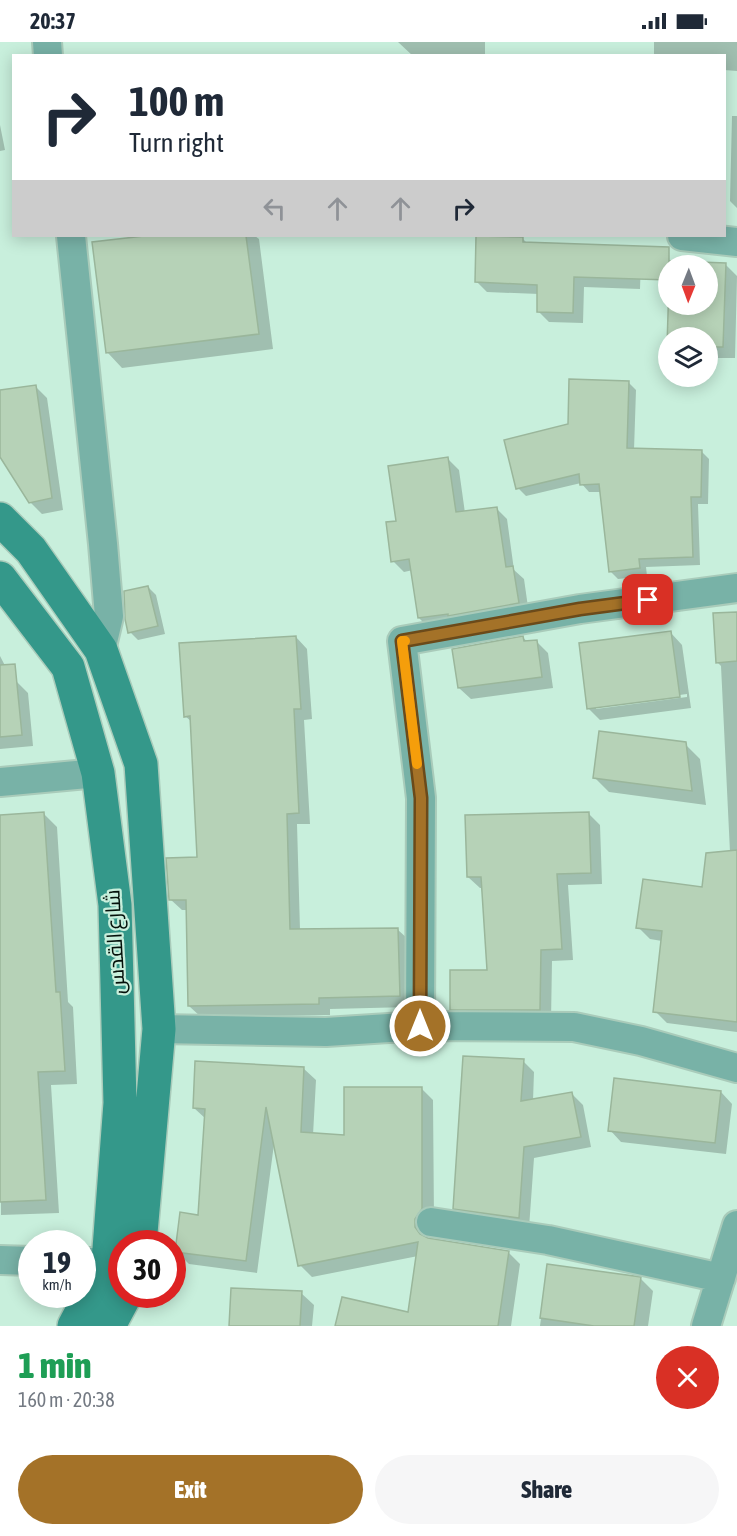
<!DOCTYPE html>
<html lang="en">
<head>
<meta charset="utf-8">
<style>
  body { margin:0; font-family:"Asap Condensed",Cairo,sans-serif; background:#f6f6f7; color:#1f2937; height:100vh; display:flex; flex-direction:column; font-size:22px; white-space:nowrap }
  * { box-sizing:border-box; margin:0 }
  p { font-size:20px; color:#747a83 }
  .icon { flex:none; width:33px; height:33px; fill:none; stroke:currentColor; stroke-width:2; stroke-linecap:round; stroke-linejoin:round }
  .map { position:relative; height:1284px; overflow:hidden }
  .details { display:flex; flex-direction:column; background:#fff; flex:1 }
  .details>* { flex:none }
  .top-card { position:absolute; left:12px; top:12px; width:714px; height:183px; border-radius:0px; box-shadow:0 3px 15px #0003; background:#fff; color:#1f2937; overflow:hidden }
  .needle { width:39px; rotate:181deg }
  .tools { position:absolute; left:658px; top:213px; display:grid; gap:12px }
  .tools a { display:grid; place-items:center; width:60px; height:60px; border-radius:50%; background:#fff; box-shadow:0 3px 15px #0003; font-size:30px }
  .speed { position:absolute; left:18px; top:1188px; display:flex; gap:12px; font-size:30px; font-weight:700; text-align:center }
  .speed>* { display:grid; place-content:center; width:78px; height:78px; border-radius:50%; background:#fff; box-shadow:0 3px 15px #0003; line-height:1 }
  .speed small { font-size:15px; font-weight:400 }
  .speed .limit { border:9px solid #d22; background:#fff; color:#111 }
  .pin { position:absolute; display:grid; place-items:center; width:51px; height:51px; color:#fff; margin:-26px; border-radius:12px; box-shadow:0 3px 9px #0006 }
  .me { position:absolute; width:66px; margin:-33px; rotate:0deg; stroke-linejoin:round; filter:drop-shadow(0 0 4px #0008) }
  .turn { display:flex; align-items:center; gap:21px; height:126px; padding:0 18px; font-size:27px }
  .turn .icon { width:78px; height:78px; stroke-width:2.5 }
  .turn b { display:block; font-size:42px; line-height:51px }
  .lanes { display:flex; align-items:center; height:57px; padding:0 18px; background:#0003; justify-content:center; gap:30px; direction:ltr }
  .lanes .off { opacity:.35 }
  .round { display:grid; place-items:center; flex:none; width:63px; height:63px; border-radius:32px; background:#f6f6f7 }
  .summary { display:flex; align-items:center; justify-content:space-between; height:102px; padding:0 18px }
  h1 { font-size:36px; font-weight:800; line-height:45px; color:#1e9e55 }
  .primary-button { display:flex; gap:12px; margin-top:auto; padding:12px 18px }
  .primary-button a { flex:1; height:69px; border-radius:36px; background:#a47228; color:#fff; font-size:24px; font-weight:800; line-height:69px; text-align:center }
  .primary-button a+a { background:#f6f6f7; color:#1f2937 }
  .status { display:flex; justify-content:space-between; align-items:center; height:42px; padding:0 30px; background:#fff; direction:ltr }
  .status svg { height:16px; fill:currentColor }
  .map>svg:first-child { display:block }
</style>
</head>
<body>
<div class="status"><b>20:37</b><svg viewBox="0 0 49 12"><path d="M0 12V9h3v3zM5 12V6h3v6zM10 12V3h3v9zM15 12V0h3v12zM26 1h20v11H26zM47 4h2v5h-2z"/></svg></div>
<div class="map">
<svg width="737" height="1284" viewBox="0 0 737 1284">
  <rect width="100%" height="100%" fill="#c8efdc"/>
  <!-- shadow -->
  <path fill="#0003" fill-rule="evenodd" d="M398 0H485V14H413Z
    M654 0H737V29L724 28V14H654Z
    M732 74H737V166L730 159Z
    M0 83 5 108 0 109Z
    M156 194H255L259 197 273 307 122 326 108 311 94 201Z
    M523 197 528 202 641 215 640 247 584 245 583 281 549 280 538 269 539 252 487 250 477 240Z
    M725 222 737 234 735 316H708V296H669V304V303L670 262H708Z
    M628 340 636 348 634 408 701 409 709 417 708 462H698L700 523 646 525 647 534 618 537 610 529 601 450H589L581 441 526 454 518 446 569 383Z
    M35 344 47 356 63 468 42 472 30 460 0 412V349Z
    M448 417 459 428 465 471 496 466 507 477 514 528 524 537 529 572 430 587 419 576 413 528 404 530 393 519 398 480Z
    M148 545 156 553 165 592 138 598 130 590Z
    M737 571V990L667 981 655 969 662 899 650 897 638 885 703 847 730 810 721 624 717 620Z
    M671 591 682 603 691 666 600 678 588 666ZM687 652V655L596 667V664Z
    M296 595 307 607 312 677 304 678 310 782H297L300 888 397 887 409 898 410 965 330 967V973L201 975 189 964 187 868H182L170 857 199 817 192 680 185 674Z
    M523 596 528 600 536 599 548 611 553 646 471 657 459 646Z
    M0 614 13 639H16L28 651 33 704 0 707Z
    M685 702 700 717 706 763 609 750 594 735Z
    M588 771 600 783 602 842 568 843 573 918 552 919 551 979H463L451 967 489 930 483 846H480L468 835Z
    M44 772 57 785 68 960 73 965 77 1042 51 1043 59 1171 1 1173 0 774Z
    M523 1019 534 1030 533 1059 572 1052 583 1063 591 1105 534 1116 529 1186 466 1177 455 1166Z
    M303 1026 316 1038 313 1093 346 1095 421 1046 433 1058 434 1179 427 1190V1198L508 1210 520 1222 511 1284H337L410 1272 418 1214 312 1235 300 1223 274 1102 257 1231 189 1222 177 1210 200 1175 206 1077 194 1066Z
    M721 1050 732 1062 726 1112 621 1100 610 1088Z
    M548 1224 641 1237 653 1249 648 1284H540Z
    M301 1251 314 1263 312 1284H230Z"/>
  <!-- building -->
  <path fill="#b6d2b7" stroke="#9ab69b" stroke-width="1.5" d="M144 194H246L259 292 106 311 92 200Z
    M476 194 523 195V200L669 205V238L574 235 573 271 537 270V243L475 240Z
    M670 219 726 221 723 305H708V296H669V304H667L669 240V262H708V224H669Z
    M569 337 629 339 627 406 702 408 701 455H691L693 515 639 517 640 526 609 530 599 442 580 443 579 432 516 447 504 398 568 382Z
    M36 343 52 456 29 461 0 415V348Z
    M448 415 456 470 497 465 506 525 513 524 519 561 448 574V572L418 576 409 517 391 520 386 480 396 479 388 424Z
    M148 544 158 584 128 591 125 577 124 549Z
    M737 570V619L716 621 713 571Z
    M671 589 680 655 587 667 579 601Z
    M296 594 301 667H294L299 771 287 772 290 887 398 886 400 954 319 956V962L188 964 186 858H169L166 816 197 815 190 674 184 675 179 601Z
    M523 594 524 599 537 598 542 635 458 646 452 607Z
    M15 622 22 693 0 695V623Z
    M599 689 686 700 692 749 593 736Z
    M44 770 56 950H60L65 1029 38 1030 46 1158 0 1160V773Z
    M589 770 591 831 557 832 562 907 541 908 540 968H450V928H487L481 835H467L465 773Z
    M737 808V980L653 970 662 889 636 886 643 837 702 845 706 811Z
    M463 1014 524 1017 521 1059 572 1050 581 1095 524 1105 519 1176 453 1167Z
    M195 1019 304 1025 301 1090 344 1093V1045H422V1167L415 1177V1185L420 1192 428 1196 509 1209 498 1284H335L342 1255 408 1270 418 1200 298 1224 266 1065 246 1219 175 1210 180 1170 198 1173 205 1067 193 1066Z
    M614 1036 721 1049 715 1101 608 1089Z
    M547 1222 641 1235 634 1284H594L540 1276Z
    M231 1246 302 1249 300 1284H229Z"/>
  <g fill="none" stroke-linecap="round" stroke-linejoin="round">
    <defs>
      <path id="minor" d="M47 0 48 14
        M71 194 103 502 109 574 101 608
        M682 194 737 200
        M0 740 98 731
        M420 984 574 985 641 999 737 1026
        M159 987 326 990 420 984 421 756 402 599 580 567 737 546
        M431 1180 548 1198 721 1236
        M0 1218 32 1219
        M82 1220H108
        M706 1284 737 1183"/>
      <path id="secondary" d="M0 477 31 508 101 608 141 722 159 987 140 1202
        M0 536 68 625 98 731 115 863 120 1061 108 1220 74 1284
        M109 1284 126 1252"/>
    </defs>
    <!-- minor casing -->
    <use href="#minor" stroke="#a9cbba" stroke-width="32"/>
    <!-- secondary casing -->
    <use href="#secondary" stroke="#a9cbba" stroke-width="36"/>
    <!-- minor -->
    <use href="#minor" stroke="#78b2a7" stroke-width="28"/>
    <!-- secondary -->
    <use href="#secondary" stroke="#34988a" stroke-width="33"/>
  </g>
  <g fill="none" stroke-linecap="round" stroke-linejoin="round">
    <defs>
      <path id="route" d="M420 984 421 756 402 599 580 567 648 558"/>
    </defs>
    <!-- route casing -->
    <use href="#route" stroke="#6b4a1a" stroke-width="15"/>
    <!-- route -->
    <use href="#route" stroke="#a47228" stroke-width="10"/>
    <!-- slow -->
    <path stroke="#f59e0b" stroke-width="10" d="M405 599H402L417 722"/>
  </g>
  <g text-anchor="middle" stroke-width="4.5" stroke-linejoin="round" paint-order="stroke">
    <!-- street labels -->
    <g font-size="21" fill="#04100a" stroke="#c8efdc">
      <text transform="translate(115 900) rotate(-93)" y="7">شارع القدس</text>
    </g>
  </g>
</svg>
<div class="tools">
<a><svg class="needle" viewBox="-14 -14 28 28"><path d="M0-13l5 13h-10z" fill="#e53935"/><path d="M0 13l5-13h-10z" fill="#747a83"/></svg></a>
<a><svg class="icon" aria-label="layers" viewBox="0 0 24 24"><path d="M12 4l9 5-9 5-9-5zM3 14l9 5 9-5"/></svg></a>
</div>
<div class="speed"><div>19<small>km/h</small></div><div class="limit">30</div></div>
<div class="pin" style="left:648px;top:558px;background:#d93025"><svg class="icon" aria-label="arrive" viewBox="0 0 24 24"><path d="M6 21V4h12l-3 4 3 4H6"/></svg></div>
<svg class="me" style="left:420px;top:984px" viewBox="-20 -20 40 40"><circle r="17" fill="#a47228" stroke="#fff" stroke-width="3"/><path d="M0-11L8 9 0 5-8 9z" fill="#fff"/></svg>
<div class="top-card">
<div class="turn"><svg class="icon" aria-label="right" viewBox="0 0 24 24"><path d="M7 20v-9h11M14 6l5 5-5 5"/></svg><div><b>100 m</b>Turn right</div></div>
<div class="lanes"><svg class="icon off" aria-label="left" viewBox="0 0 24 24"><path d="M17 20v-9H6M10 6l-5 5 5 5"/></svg><svg class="icon off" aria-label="ahead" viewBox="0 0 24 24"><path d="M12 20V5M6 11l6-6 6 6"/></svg><svg class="icon off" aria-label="ahead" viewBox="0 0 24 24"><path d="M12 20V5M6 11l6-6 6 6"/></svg><svg class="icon" aria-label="right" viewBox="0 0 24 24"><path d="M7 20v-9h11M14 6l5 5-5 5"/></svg></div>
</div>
</div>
<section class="details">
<div class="summary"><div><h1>1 min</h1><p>160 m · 20:38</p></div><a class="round" style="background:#d93025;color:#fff"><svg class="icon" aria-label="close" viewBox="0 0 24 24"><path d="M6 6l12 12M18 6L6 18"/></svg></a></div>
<div class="primary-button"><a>Exit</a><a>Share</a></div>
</section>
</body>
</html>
